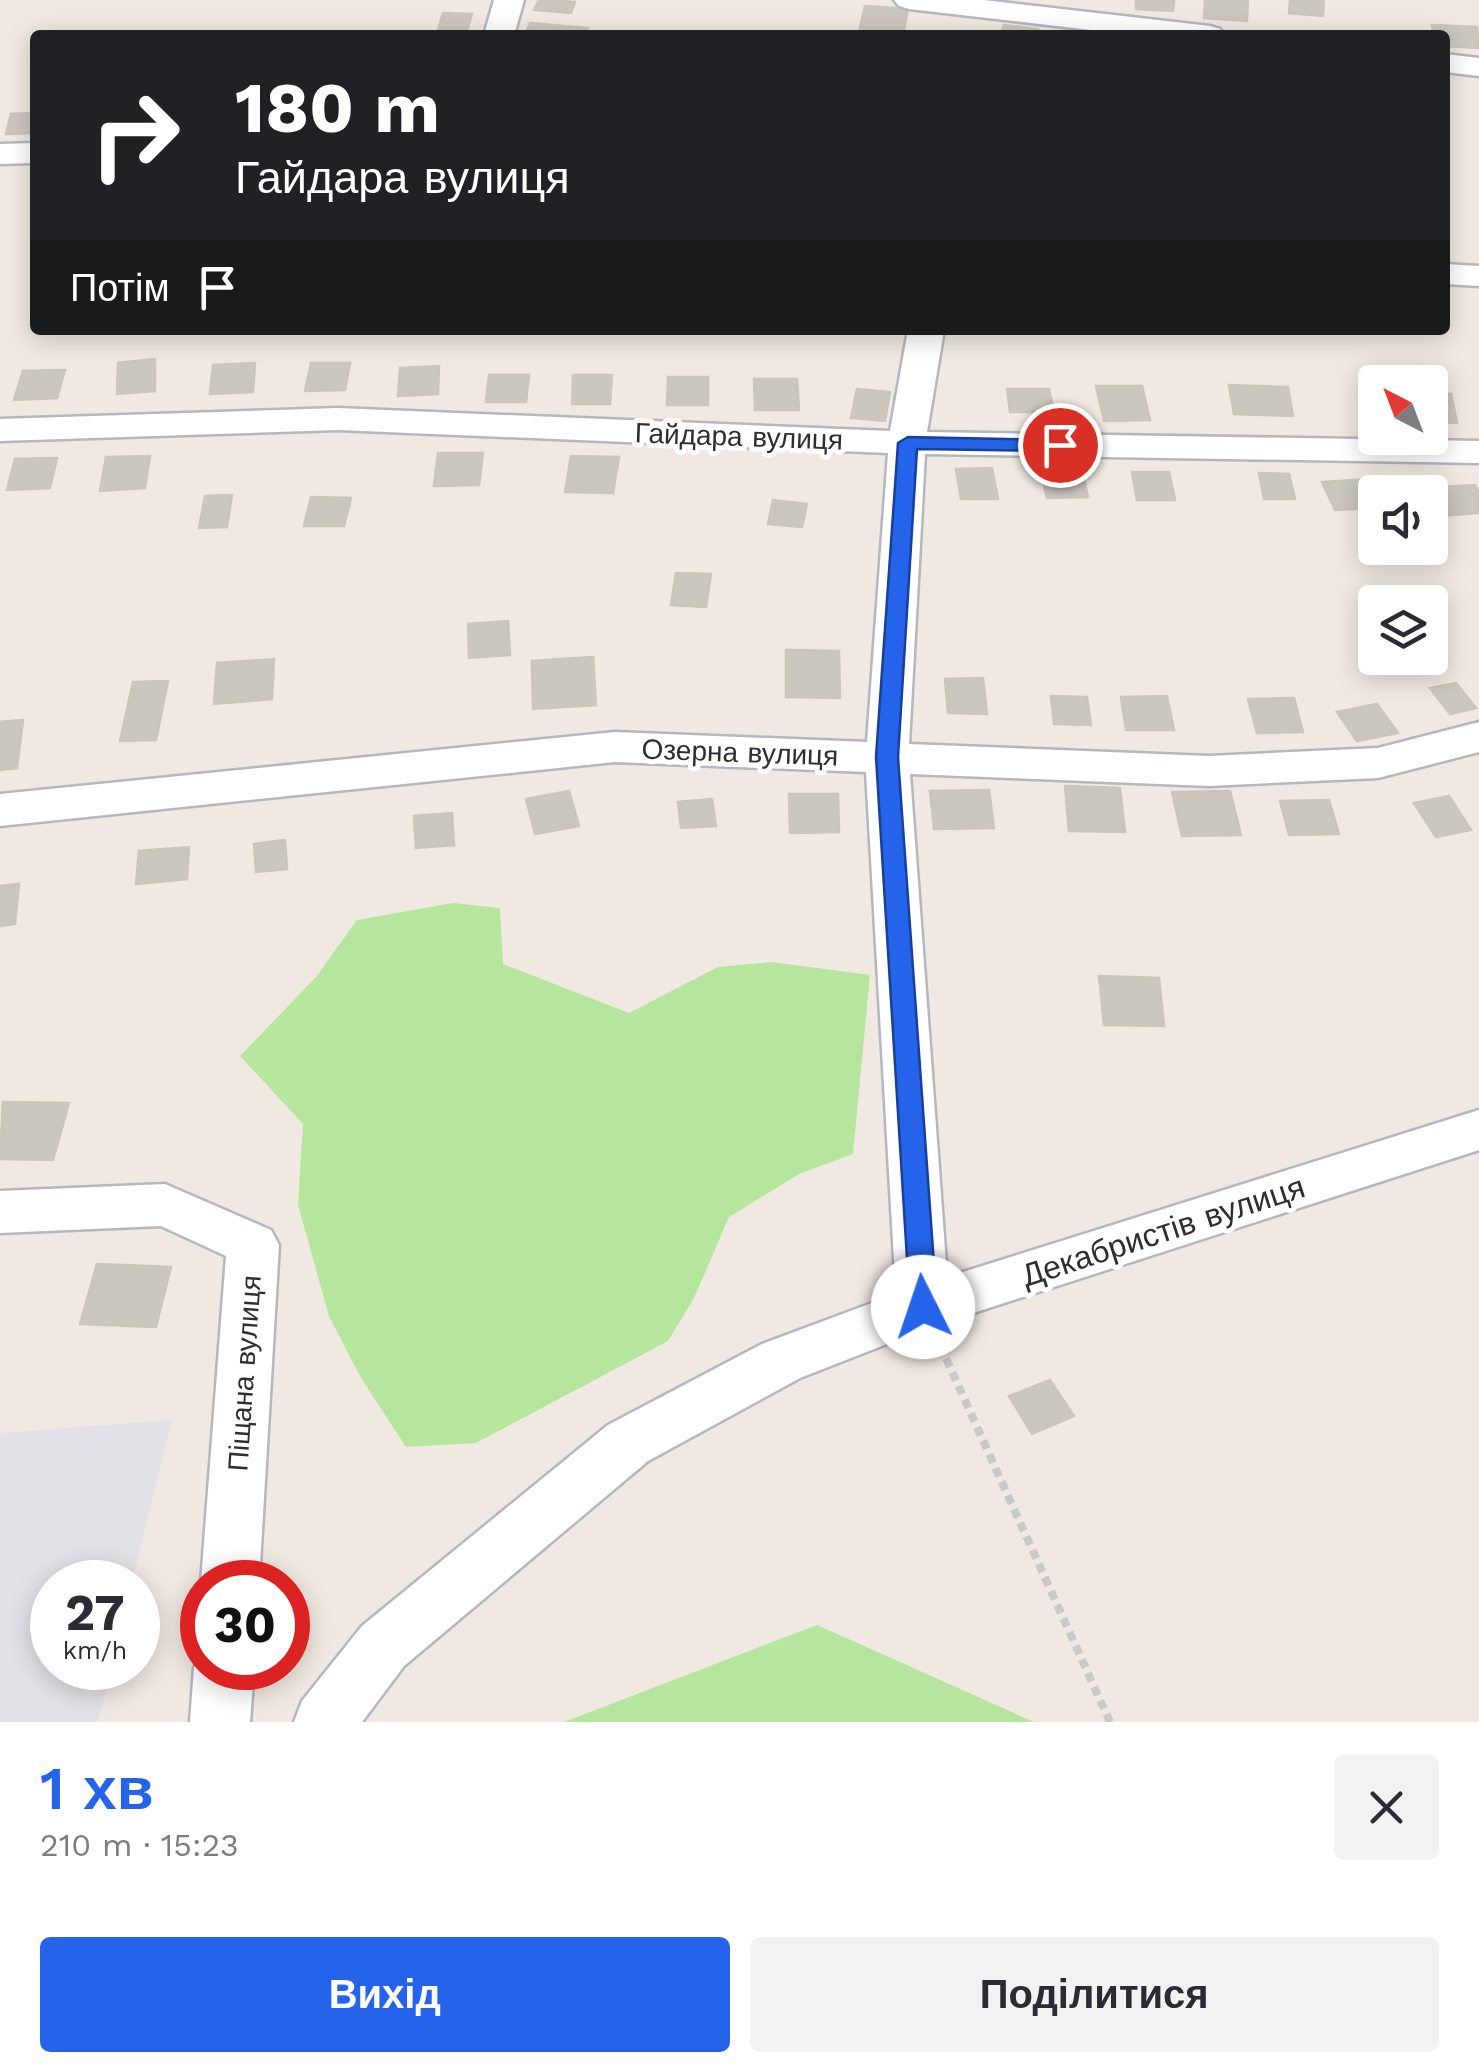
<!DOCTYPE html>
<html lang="uk">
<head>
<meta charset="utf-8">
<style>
  body { margin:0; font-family:"Work Sans",sans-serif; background:#f2f2f3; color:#2b2b33; height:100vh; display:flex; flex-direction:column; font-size:38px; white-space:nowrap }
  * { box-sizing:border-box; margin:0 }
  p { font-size:32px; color:#7c7c81 }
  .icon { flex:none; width:55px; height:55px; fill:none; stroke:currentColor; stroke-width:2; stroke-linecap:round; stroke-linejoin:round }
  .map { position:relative; height:1722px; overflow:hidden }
  .details { display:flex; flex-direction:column; background:#fff; flex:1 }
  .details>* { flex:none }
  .top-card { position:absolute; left:30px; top:30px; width:1420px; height:305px; border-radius:10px; box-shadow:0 5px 25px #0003; background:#202124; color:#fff; overflow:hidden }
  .needle { width:65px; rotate:318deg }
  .buttons { position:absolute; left:1358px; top:365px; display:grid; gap:20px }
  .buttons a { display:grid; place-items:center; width:90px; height:90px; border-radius:10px; background:#fff; box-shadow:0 5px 25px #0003; font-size:50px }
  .speed { position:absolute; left:30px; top:1560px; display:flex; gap:20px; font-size:50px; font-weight:700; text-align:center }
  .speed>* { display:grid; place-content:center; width:130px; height:130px; border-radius:50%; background:#fff; box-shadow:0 5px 25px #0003; line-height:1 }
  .speed small { font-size:25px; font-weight:400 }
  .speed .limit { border:15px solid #d22; background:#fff; color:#111 }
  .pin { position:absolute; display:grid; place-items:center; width:85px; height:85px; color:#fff; margin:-42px; border:5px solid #fff; border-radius:50%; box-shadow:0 2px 10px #0007 }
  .me { position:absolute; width:110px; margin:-55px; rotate:356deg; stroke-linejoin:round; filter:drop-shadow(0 0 8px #0008) }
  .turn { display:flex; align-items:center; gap:35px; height:210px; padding:0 40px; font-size:45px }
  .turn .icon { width:130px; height:130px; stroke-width:2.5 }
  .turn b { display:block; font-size:70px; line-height:85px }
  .then { display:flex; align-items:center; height:95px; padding:0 40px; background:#0003; gap:20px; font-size:38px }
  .round { display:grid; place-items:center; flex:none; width:105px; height:105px; border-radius:10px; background:#f2f2f3 }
  .head { display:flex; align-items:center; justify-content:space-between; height:170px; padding:0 40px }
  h1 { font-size:60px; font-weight:600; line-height:75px; color:#2563eb }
  .primary-button { display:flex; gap:20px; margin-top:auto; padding:20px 40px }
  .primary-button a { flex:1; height:115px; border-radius:10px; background:#2563eb; color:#fff; font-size:40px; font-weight:600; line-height:115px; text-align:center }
  .primary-button a+a { background:#f2f2f3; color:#2b2b33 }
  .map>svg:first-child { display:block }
</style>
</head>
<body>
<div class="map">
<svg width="1479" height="1722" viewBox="0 0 1479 1722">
  <rect width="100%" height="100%" fill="#efe9e1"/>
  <!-- industrial -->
  <path fill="#e3e1e8" d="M172 1420 132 1582H52V1668H111L98 1722H0V1433Z"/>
  <!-- green -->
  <path fill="#b6e59e" d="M453 903 500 908 503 964 629 1013 718 967 771 962 870 975 853 1154 799 1174 729 1217 694 1298 668 1341 476 1443 406 1447 361 1378 329 1316 298 1205 303 1124 240 1056 316 977 357 920Z
    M817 1625 1034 1722H564Z"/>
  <!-- building -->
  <path fill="#cbc7bf" stroke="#cbc5ba" stroke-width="2.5" d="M539 0H551L575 2 571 13 534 10Z
    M1136 0H1174L1173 11 1136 9Z
    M1205 0H1248L1247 21 1204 18Z
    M1290 0H1324L1323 16 1289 13Z
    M865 6 908 9 903 35 859 32Z
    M443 13 472 14 467 31 438 30Z
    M530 23 588 28 585 35 525 34Z
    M1004 25 1038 29 1036 35H1000Z
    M1432 25 1477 27 1479 48 1445 46V35H1434Z
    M35 113V133L6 134 11 114Z
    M155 359V391L117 394 118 363Z
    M255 363 253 392 210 394 213 365Z
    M311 363H350L345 390 305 391Z
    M439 366 438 394 398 396 400 368Z
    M65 370 57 398 14 400 23 371Z
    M489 375H529L526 402H486Z
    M573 375H612L610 404H572Z
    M668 377H708V405H667Z
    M754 379H797L799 410H755Z
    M1229 385 1288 387 1293 416 1234 414Z
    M1096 386H1142L1150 420 1104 421Z
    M857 389 890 392 885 421 851 418Z
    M1007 389H1049L1054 412H1010Z
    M1430 393 1451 394 1457 423 1430 422Z
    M438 453H483L479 485 434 486Z
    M150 456 145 488 100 491 106 457Z
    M571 456 619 457 613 493 565 492Z
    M57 458 50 488 7 490 15 459Z
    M992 468 998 499H961L956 469Z
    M1082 471 1088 497 1047 498 1041 472Z
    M1132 472H1169L1175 500H1137Z
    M1259 473 1289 474 1295 499H1264Z
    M1366 479 1375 508 1335 510 1322 482Z
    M1475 485 1479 493V513L1441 516 1427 488Z
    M232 495 227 527 199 528 205 496Z
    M311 497 351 498 344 526H304Z
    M773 500 807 504 802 527 768 524Z
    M676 573 711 574 706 607 671 605Z
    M508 621 510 655 469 658 468 624Z
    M786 650 839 651 840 698 786 697Z
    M593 657 596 705 533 709 532 661Z
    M274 659 272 699 214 704 217 663Z
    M983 678 987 714 948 713 945 679Z
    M168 681 156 740 120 741 133 682Z
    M1456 683 1476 708 1450 714 1430 688Z
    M1051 696 1087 697 1091 725 1054 724Z
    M1167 696 1174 730H1126L1121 697Z
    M1294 698 1303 732 1257 733 1248 699Z
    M1377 704 1398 733 1357 741 1337 712Z
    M23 720 17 768 0 770V722Z
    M1065 786 1120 788 1125 832 1069 831Z
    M989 790 994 828 934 829 930 791Z
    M569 791 579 826 535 834 526 799Z
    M1230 791 1241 835 1182 836 1172 792Z
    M789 794H838L839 832 790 833Z
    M1449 796 1471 830 1436 837 1414 803Z
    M712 799 716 826 681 828 678 802Z
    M1329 800 1339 834 1289 835 1280 801Z
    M452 813 454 845 416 848 414 816Z
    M285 840 287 869 256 872 254 844Z
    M189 847 187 879 136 884 139 851Z
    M19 884 15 924 0 926V886Z
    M1099 976 1159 978 1164 1026 1104 1025Z
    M3 1102 69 1103 53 1160 0 1159Z
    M97 1264 171 1267 156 1327 80 1324Z
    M1050 1380 1074 1416 1032 1434 1009 1396Z"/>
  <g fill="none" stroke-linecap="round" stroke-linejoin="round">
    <defs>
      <path id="minor" d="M494 0H524L514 35H484Z
        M894 0H984L1210 26 1220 29 1225 35H1134L909 9 899 6Z
        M1445 54 1479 58V76L1445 72Z
        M35 143V163L0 164V144Z
        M1445 264 1479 266V286L1445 284Z
        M908 330H944L927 432 1479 441V463L925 454 909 744 1209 756 1378 748 1479 722V752L1378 778 1209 786 910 774 947 1277 1479 1110V1150L933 1326 800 1378 648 1461 404 1666 362 1722H294L302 1701 362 1626 608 1425 762 1344 896 1294 866 772 615 762 0 826V794L615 732 867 742 888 453 338 430 0 441V419L338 408 890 431Z
        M165 1184 271 1230 279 1245 259 1582H202V1586L201 1582 226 1256 161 1226 0 1233V1191Z
        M202 1648V1668H254L250 1722H190L194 1668Z"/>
    </defs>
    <!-- minor casing -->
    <use href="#minor" stroke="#b4b7c1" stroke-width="5"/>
    <!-- path -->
    <path stroke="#c9c9c9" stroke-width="8" stroke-dasharray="9 6" stroke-linecap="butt" d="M940 1345 1110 1722"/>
    <!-- minor -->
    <use href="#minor" fill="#fff" fill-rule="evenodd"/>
  </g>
  <!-- route -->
  <path fill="#2563eb" stroke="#184099" stroke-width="2.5" d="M908 437 1060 440 1069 445 1060 451 917 449 898 757 937 1307 933 1315 923 1318 914 1315 910 1307 876 757 898 443Z"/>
  <g text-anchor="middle" stroke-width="10" stroke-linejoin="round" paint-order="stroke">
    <!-- street labels -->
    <g font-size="28" fill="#2e2e2e" stroke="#fff">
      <text transform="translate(739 436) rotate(2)" y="10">Гайдара вулиця</text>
      <text transform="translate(740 752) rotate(2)" y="10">Озерна вулиця</text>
      <text transform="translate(244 1373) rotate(-86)" y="10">Піщана вулиця</text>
    </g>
    <!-- near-street labels -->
    <g font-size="32" fill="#2e2e2e" stroke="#fff">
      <text transform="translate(1163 1231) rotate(-18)" y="11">Декабристів вулиця</text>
    </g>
  </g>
</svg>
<div class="buttons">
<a><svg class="needle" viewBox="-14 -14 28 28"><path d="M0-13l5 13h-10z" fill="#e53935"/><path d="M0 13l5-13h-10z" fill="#7c7c81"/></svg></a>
<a><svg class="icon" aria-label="sound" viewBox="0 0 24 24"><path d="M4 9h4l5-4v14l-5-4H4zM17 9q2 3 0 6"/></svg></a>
<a><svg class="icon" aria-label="layers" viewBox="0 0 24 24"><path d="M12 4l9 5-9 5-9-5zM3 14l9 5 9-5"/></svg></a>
</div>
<div class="speed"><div>27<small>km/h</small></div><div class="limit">30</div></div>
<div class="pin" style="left:1060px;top:445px;background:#d93025"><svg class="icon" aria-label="arrive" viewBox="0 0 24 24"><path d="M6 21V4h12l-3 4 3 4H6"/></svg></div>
<svg class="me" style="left:923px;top:1307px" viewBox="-20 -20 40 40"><circle r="19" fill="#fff"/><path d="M0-13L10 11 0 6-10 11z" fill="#2563eb"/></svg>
<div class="top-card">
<div class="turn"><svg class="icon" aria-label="right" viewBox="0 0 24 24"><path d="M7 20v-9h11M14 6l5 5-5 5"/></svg><div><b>180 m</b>Гайдара вулиця</div></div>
<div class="then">Потім<svg class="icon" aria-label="arrive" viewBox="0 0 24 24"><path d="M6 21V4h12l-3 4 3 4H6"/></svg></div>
</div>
</div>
<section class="details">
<div class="head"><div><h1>1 хв</h1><p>210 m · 15:23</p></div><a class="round"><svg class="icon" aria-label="close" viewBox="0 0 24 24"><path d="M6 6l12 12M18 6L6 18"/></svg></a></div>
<div class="primary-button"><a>Вихід</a><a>Поділитися</a></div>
</section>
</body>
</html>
